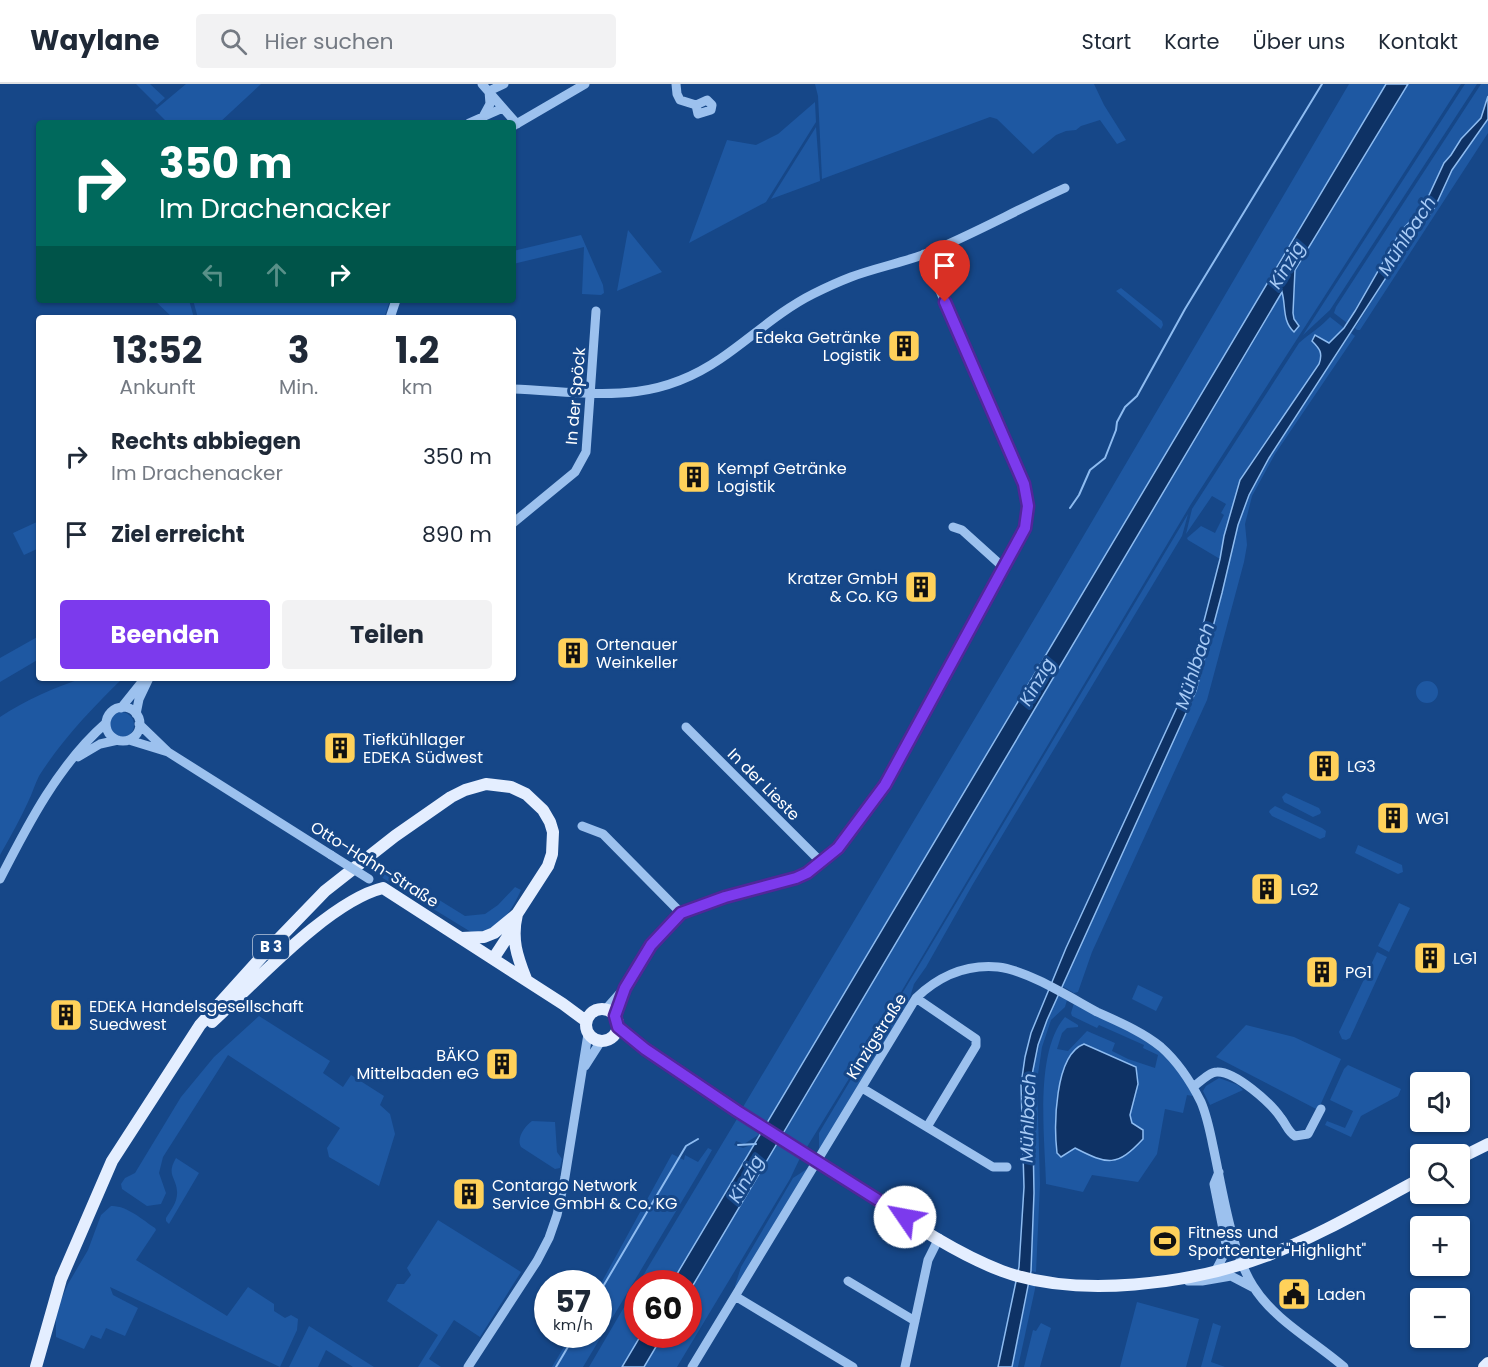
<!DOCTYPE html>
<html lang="de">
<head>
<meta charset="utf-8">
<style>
  body { margin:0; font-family:Poppins,sans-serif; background:#f2f2f3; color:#1f2937; height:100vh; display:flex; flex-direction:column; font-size:22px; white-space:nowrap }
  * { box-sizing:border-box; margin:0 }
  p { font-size:20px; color:#747a83 }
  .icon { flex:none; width:33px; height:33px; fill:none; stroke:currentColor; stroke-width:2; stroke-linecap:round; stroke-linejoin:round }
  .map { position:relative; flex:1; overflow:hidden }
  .panel { position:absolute; left:36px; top:231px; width:480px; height:366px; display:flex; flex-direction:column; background:#fff; border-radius:6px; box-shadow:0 2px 4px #0004 }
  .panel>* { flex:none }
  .guide { position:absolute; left:36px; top:36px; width:480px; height:183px; border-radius:6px; box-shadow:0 2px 4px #0004; background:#00695c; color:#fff; overflow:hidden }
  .tools { position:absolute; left:1410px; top:988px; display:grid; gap:12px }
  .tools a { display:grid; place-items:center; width:60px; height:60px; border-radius:6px; background:#fff; box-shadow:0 2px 4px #0004; font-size:30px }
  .speed { position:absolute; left:534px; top:1186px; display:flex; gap:12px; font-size:30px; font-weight:700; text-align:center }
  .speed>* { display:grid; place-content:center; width:78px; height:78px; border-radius:50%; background:#fff; box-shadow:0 2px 4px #0004; line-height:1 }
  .speed small { font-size:15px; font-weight:400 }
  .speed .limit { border:9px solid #d22; background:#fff; color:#111 }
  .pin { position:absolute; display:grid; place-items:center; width:51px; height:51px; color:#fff; margin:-62px -26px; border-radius:50% 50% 50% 0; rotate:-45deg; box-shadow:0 0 6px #0007 }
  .pin .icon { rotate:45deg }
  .me { position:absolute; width:66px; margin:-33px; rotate:303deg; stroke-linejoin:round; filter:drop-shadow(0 0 4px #0008) }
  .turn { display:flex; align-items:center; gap:21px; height:126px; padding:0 24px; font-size:27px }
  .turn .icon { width:78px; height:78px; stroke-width:2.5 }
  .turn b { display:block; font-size:42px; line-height:51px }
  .lanes { display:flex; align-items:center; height:57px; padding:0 24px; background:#0003; justify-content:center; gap:30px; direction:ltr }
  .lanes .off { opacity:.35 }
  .eta { display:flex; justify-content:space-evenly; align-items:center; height:102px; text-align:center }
  .eta b { font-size:36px; font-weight:700; line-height:42px }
  .button { display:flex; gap:12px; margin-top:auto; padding:12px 24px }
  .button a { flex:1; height:69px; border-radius:6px; background:#7c3aed; color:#fff; font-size:24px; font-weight:700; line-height:69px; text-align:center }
  .button a+a { background:#f2f2f3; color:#1f2937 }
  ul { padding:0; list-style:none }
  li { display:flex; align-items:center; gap:18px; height:78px; padding:0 24px }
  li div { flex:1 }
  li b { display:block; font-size:22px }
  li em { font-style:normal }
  header { display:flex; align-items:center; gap:36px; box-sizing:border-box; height:84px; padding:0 30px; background:#fff; border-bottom:2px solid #e0e1e3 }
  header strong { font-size:28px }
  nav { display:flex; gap:33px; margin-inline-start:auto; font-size:21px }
  .search { width:420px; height:54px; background:#f2f2f3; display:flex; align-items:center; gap:15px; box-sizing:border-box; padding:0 21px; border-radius:6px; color:#747a83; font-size:22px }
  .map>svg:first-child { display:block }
</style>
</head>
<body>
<header>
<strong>Waylane</strong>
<div class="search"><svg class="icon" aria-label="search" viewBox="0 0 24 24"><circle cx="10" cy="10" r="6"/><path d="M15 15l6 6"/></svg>Hier suchen</div>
<nav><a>Start</a><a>Karte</a><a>Über uns</a><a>Kontakt</a></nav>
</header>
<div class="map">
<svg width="1488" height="1283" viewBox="0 0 1488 1283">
  <rect width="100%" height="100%" fill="#164788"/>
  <!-- green -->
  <path fill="#1e58a2" d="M136 0H150L165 14 157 21Z
    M186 0H261L219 39H168L155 26Z
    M815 0H1094L1104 21 1126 56 1117 60 1100 36 1081 42 1076 46 1066 47 1056 51 1033 70 997 35 990 33 822 95 818 12Z
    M1349 0H1386L767 1038 743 1023 1057 497Z
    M1408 0H1461L1191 420 872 957 807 1063 783 1048 1282 208 1285 234 1294 235 1293 229 1295 186Z
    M1465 0H1477L1330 226 1303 251Z
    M1481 0H1488V12L1481 34 1461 55 1451 71 1444 79 1423 124 1401 147 1347 239 1334 229 1336 223Z
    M815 18 816 38 766 118 689 159 727 56 756 61 778 50Z
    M1488 35V49L1360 246H1357L1355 244 1393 183 1408 152 1428 133 1435 124 1452 86Z
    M816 43 820 97 771 115Z
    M628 146 662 188 617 207Z
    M581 151 603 201 604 209 601 211 582 210 584 163 513 180V167Z
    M1121 204 1162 237 1163 241 1161 245 1116 207Z
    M154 216H189L194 234H173Z
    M193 216H390L384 234H198Z
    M1330 233 1344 244 1329 259 1316 251V261L1322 272 1319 280 1240 396 1224 452 1220 475 1188 456 1187 454 1201 442 1215 449 1224 431 1221 429 1226 420 1212 412 1186 450 1192 425 1299 259C1309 250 1321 243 1330 233Z
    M1351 249 1355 252 1275 370 1252 412 1245 440 1247 461 1244 478 1207 616 1092 868 1078 908 1074 909 1062 902 1196 607 1238 441 1249 411 1269 374Z
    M1188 430 1182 452 973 800 926 883 914 900 908 920 819 1070V1049Z
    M39 437V464L24 471 13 449Z
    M39 552V575L0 598V574Z
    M84 594H123C93 623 61 657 39 692 35 700 32 710 28 718 20 736 10 753 0 771V633C26 616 55 603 84 594Z
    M1416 608a11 11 0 1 1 22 0a11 11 0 1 1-22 0Z
    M108 641a13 13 0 1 1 26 0a13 13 0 1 1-26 0Z
    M1286 709 1319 724 1321 728 1320 730 1313 733 1284 718 1282 713Z
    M1275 722 1322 744 1326 747 1325 753 1320 755 1272 732 1269 728 1270 726Z
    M1358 761 1402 781 1403 788 1398 790 1355 769Z
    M373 775 465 832 485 830 498 821 515 803 521 806C511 828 499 849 471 848L363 782Z
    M1399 819 1410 824 1389 868 1378 862Z
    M1377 868 1387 873 1350 954 1346 956 1342 955 1339 948Z
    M1138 901 1163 913 1156 927 1132 915Z
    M1058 912 1067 916 1065 923 1051 936 1042 963 1037 997 1040 1100 1036 1188 1031 1187 1034 1109 1032 991 1043 945Z
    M1074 919C1108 936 1152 954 1176 984 1183 992 1188 1003 1193 1012L1187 1011 1183 1029 1165 1025 1157 1070 1138 1098 1092 1091 1083 1108 1046 1100C1045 1055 1034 968 1065 933L1078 941V943L1067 944 1062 949 1057 965 1068 967 1087 947 1115 959 1112 967 1128 975 1155 984 1158 971 1143 964 1144 961 1099 941 1097 944 1072 932 1071 929Z
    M259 932 330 977 323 989 343 1003 351 991 384 1012 380 1021 390 1030 395 1050 379 1102 329 1073 327 1064 340 1044 228 971 163 1073 159 1089 166 1109 161 1120 147 1122 122 1105 121 1100 125 1094 135 1089 181 1013 214 973Z
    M1246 941 1294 953 1341 975 1318 1026 1216 973Z
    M1348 981 1401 1005 1398 1012 1361 1032 1351 1053 1325 1041 1327 1037 1345 1044 1353 1027 1330 1016 1344 985Z
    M1219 994 1238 1001 1243 1006 1210 1021 1203 1007 1206 1002Z
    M737 1035 760 1050 744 1060 736 1057 734 1061 743 1064 754 1060 671 1200H638Z
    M532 1037 555 1038 557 1068 562 1075 560 1084 555 1085 521 1063C516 1054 525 1042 532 1037Z
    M776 1060 800 1074 790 1095 677 1283H644L663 1251H688L689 1208Z
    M708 1064 712 1066 697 1092 583 1283H552L571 1251H598L599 1203 672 1070 684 1076 685 1071 698 1078Z
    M176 1074 199 1089 169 1140 166 1137V1134C171 1126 178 1118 177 1107 176 1093 166 1091 176 1074Z
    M810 1083 736 1206 735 1202 741 1183 793 1094Z
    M111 1122C126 1121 143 1136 155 1144L156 1146 136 1176 227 1232 248 1203 274 1220V1227L285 1234 291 1231 298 1235 297 1246 280 1283 110 1203 113 1211 138 1224 125 1252 106 1244 101 1255 91 1251 84 1265 56 1253V1228L68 1200 88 1166 101 1131Z
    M438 1136 521 1188 480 1253 454 1236 429 1275 441 1283H418L438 1251 387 1217 397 1200H404L411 1191 407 1184Z
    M637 1201 638 1251H640L622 1283H589Z
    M1029 1201H1035V1205L1018 1283H1012Z
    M1137 1218 1199 1235 1186 1283H1120Z
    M1041 1239 1051 1244 1040 1283H1024L1033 1246 1036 1247Z
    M1213 1239 1221 1242 1211 1278 1225 1283H1201Z
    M309 1242 374 1283H353L326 1266 318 1283H289Z"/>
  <!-- water -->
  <path fill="#0e3265" stroke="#8ebcf1" stroke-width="1.5" d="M1386 0H1408L1295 186 1293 229 1294 235 1299 242 1294 248C1282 237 1286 222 1282 208L689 1208 688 1200H671Z
    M1488 12V35L1452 86 1435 123 1428 133 1408 152 1393 183 1269 374 1249 411 1238 441 1222 509 1196 607 1047 936 1038 961 1032 991 1034 1109 1031 1187 1012 1283H998L1019 1183 1024 1103 1021 1001 1025 973 1031 949 1066 864 1183 610 1204 537 1220 475 1224 452 1240 396 1319 280C1323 269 1320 265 1312 257L1315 251 1329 259 1344 244 1355 227 1401 147 1423 124 1444 79 1451 71 1461 55 1481 34Z
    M1084 960 1136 983 1138 1000 1130 1031 1132 1039 1143 1046V1055C1117 1083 1108 1081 1075 1064L1061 1073 1057 1069C1054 1043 1054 971 1084 960Z
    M641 1251H663L644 1283H622Z"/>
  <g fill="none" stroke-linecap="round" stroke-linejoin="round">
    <!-- stream -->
    <path stroke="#8ebcf1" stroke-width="2" d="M1070 424 1079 411 1090 386 1105 374 1116 346 1117 338 1125 323 1137 312 1185 225 1322 0
      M738 1061 756 1060
      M598 1211 686 1062 698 1055
      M556 1283 575 1251"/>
    <!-- minor -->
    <path stroke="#9cc1ee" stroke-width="9" d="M482 0 517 40
      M676 0 677 10 680 16 696 21
      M707 16 712 21 711 26 698 30 696 21Z
      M483 33 490 20 489 7 504 0
      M469 39 503 24
      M513 42 585 0
      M390 234 396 216
      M513 305C591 308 650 323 720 275 751 254 779 227 813 210 825 204 838 198 851 193 875 184 901 179 925 170 972 151 1018 125 1065 104
      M513 439 575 388 586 368 596 227
      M953 443 962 446 1003 483
      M106 640a17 17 0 1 1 34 0a17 17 0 1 1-34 0Z
      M121 624 145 594
      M136 630 139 615 149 594
      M139 640 168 668 331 771
      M686 643 821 778
      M129 656 168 668
      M78 673 100 660 118 656
      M582 742 603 750 681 829
      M0 795C28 740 59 680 106 639
      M916 914 976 955V962L927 1043
      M605 926 621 908
      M615 932 625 904 651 861 681 829 725 813 796 794C862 766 913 646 947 585 973 538 1000 492 1025 444L1028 421 1024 400 924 170
      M585 982 601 957
      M1193 1003C1199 999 1209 988 1217 988 1235 987 1271 1019 1281 1034 1286 1040 1288 1048 1295 1052L1308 1050 1321 1025
      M862 1004 993 1083H1007
      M1216 1186 1227 1165 1214 1100 1219 1088
      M848 1197 915 1237
      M1188 1197H1202L1231 1192 1254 1204
      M735 1212 853 1283
      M468 1283 537 1177 549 1154 557 1131 565 1093 588 950
      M692 1283 916 914C939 892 965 880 998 883 1027 886 1071 914 1097 928 1119 938 1143 948 1161 963 1178 978 1191 998 1201 1018 1207 1032 1210 1047 1213 1062 1222 1103 1231 1167 1253 1202 1274 1236 1314 1257 1344 1283
      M905 1283 928 1176 939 1154"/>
    <!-- major -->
    <path stroke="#e4eeff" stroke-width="12" d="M517 830C511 855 517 872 526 895
      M493 875 514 843
      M586 941a16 16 0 1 1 32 0a16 16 0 1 1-32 0Z
      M212 938C255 899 329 817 383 804L563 920 586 937
      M618 943 645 965 737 1027
      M1460 1074 1488 1060
      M837 1090C889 1123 944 1165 1002 1187 1078 1215 1191 1200 1266 1172 1319 1152 1371 1121 1420 1095
      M36 1283 61 1195 112 1077 200 941 266 868 325 807 395 752 451 713 465 706 486 700 511 703 526 710 543 726 550 738 553 748 552 770 548 782 517 830 494 849 484 853 461 854
      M1484 1283 1488 1279"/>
    <!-- minor-bridge -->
    <path stroke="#9cc1ee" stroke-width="9" d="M331 771 369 795"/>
    <!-- major-bridge -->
    <path stroke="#e4eeff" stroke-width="12" d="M737 1027 837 1090"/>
  </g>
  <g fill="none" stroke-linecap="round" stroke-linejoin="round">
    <defs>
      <path id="route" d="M905 1133 737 1027 645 965 618 943 615 932 625 904 651 861 681 829 725 813 796 794 807 789 838 764 885 701 1025 444 1028 422 1024 400 945 218"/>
    </defs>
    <!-- route casing -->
    <use href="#route" stroke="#51269a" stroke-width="15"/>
    <!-- route -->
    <use href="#route" stroke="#7c3aed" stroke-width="10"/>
  </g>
  <!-- icons -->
  <defs>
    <symbol id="building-square" viewBox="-11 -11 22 22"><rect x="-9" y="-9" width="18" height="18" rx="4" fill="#ffd15a" stroke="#164788"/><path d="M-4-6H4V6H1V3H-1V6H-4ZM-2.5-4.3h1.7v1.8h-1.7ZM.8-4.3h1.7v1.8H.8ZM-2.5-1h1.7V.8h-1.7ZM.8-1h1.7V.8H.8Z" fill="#111"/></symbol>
    <symbol id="stadium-square" viewBox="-11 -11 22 22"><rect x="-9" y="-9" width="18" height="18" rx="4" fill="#ffd15a" stroke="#164788"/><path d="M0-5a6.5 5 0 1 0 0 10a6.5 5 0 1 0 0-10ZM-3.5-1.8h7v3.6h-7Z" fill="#111"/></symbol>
    <symbol id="civic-square" viewBox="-11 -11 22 22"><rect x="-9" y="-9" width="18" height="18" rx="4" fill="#ffd15a" stroke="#164788"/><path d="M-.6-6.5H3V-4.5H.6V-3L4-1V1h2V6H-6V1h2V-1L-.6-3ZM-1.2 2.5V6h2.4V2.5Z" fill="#111"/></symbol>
  </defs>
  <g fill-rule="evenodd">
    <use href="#building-square" x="885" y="243" width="38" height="38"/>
    <use href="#building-square" x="675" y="374" width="38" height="38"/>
    <use href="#building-square" x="902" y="484" width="38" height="38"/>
    <use href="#building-square" x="554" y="550" width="38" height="38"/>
    <use href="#building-square" x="321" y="645" width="38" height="38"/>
    <use href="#building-square" x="1305" y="663" width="38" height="38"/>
    <use href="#building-square" x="1374" y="715" width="38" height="38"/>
    <use href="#building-square" x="1248" y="786" width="38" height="38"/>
    <use href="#building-square" x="1411" y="855" width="38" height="38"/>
    <use href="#building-square" x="1303" y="869" width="38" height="38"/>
    <use href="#building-square" x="47" y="912" width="38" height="38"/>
    <use href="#building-square" x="483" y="961" width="38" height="38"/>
    <use href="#building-square" x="450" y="1091" width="38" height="38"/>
    <use href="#stadium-square" x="1146" y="1138" width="38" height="38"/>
    <use href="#civic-square" x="1275" y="1191" width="38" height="38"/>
  </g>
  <g text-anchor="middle" stroke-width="6" stroke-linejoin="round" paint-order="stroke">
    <!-- shield labels -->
    <rect fill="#164788" stroke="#b9c8db" stroke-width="1.5" x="253" y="851" width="36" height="24" rx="4.5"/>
    <g font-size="15" font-weight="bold" fill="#fff">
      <text x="271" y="868">B 3</text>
    </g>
    <!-- poi labels -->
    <g font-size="16" fill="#fff" stroke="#164788" text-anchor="start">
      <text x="881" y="259" text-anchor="end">Edeka Getränke<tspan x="881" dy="18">Logistik</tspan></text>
      <text x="717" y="390">Kempf Getränke<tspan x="717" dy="18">Logistik</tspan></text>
      <text x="898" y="500" text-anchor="end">Kratzer GmbH<tspan x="898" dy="18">&amp; Co. KG</tspan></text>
      <text x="596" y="566">Ortenauer<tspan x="596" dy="18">Weinkeller</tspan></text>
      <text x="363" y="661">Tiefkühllager<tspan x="363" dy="18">EDEKA Südwest</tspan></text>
      <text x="1347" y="688">LG3</text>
      <text x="1416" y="740">WG1</text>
      <text x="1290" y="811">LG2</text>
      <text x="1453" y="880">LG1</text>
      <text x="1345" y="894">PG1</text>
      <text x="89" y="928">EDEKA Handelsgesellschaft<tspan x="89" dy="18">Suedwest</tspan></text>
      <text x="479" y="977" text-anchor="end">BÄKO<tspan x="479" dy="18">Mittelbaden eG</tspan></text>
      <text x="492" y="1107">Contargo Network<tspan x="492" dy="18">Service GmbH &amp; Co. KG</tspan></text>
      <text x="1188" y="1154">Fitness und<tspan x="1188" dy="18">Sportcenter "Highlight"</tspan></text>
      <text x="1317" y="1216">Laden</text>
    </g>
    <!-- street labels -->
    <g font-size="16" fill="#fff" stroke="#164788">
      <text transform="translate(575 312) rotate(-85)" y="6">In der Spöck</text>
      <text transform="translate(764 700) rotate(45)" y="6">In der Lieste</text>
      <text transform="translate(375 780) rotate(32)" y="6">Otto-Hahn-Straße</text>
      <text transform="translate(876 952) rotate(-58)" y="6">Kinzigstraße</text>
    </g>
    <!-- water labels -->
    <g font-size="18" font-style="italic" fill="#a8cbf6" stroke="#164788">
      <text transform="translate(1407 152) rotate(-57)" y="6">Mühlbach</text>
      <text transform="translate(1287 181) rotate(-59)" y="6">Kinzig</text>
      <text transform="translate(1195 582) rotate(-72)" y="6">Mühlbach</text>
      <text transform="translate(1037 598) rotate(-60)" y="6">Kinzig</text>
      <text transform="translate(1028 1034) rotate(-88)" y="6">Mühlbach</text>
      <text transform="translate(746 1095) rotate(-60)" y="6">Kinzig</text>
    </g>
  </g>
</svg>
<div class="tools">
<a><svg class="icon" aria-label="sound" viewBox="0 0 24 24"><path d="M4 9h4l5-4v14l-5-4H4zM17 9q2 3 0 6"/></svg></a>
<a><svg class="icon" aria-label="search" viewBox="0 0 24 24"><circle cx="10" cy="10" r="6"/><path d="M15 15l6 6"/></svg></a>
<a>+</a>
<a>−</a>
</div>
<div class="speed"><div>57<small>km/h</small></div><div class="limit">60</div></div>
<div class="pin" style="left:945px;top:218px;background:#d93025"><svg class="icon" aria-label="arrive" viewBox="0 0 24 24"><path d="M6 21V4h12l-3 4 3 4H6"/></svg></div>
<svg class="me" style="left:905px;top:1133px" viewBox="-20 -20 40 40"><circle r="19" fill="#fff"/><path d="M0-13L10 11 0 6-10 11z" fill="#7c3aed"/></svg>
<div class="guide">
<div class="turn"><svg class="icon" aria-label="right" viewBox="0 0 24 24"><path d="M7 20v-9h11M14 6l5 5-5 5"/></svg><div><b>350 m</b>Im Drachenacker</div></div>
<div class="lanes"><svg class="icon off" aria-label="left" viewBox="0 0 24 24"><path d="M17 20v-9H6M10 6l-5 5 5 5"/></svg><svg class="icon off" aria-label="ahead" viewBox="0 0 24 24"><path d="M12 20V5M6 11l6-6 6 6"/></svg><svg class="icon" aria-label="right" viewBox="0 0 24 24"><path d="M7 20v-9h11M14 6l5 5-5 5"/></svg></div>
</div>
<section class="panel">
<div class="eta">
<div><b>13:52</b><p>Ankunft</p></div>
<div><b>3</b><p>Min.</p></div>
<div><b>1.2</b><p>km</p></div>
</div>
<ul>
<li><svg class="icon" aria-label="right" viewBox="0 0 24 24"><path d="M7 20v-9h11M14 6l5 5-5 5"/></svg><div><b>Rechts abbiegen</b><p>Im Drachenacker</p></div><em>350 m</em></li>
<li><svg class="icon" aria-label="arrive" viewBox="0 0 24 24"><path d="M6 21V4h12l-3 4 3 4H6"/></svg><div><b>Ziel erreicht</b></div><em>890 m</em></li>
</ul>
<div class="button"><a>Beenden</a><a>Teilen</a></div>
</section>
</div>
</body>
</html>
